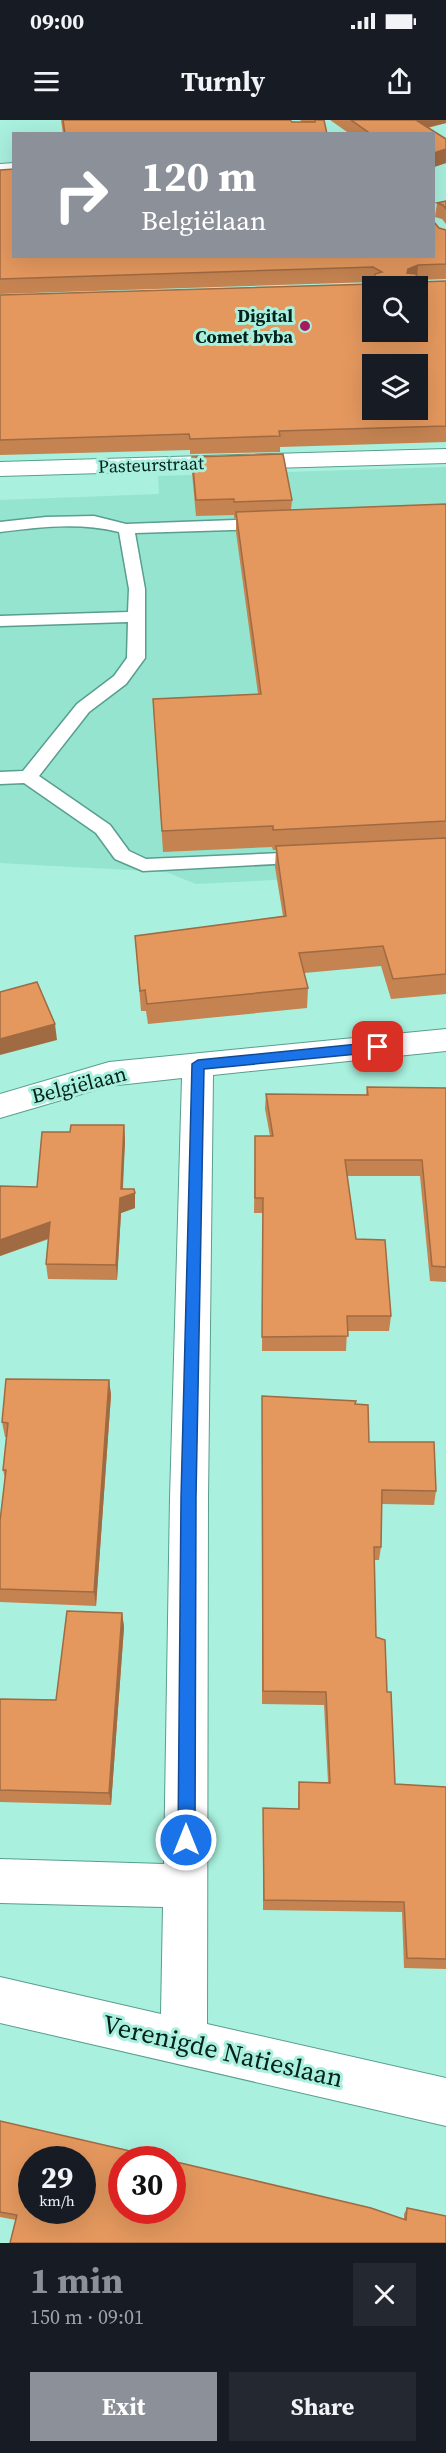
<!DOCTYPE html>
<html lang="en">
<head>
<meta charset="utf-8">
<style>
  body { margin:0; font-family:"Source Serif 4",serif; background:#242831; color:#f1f3f6; height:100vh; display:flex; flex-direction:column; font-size:22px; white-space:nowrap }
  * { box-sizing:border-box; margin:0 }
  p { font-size:20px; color:#9ea1a6 }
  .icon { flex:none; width:33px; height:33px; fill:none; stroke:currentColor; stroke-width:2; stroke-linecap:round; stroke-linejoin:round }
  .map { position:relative; height:2123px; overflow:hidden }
  .sheet { display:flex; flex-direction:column; background:#171b24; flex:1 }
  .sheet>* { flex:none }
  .guide { position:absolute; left:12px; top:12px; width:423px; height:126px; border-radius:0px; box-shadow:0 6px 24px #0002; background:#8c9099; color:#fff; overflow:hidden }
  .fabs { position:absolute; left:362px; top:156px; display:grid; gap:12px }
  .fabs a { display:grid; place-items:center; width:66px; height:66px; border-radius:0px; background:#171b24; box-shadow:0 6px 24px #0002; font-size:30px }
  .speed { position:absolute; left:18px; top:2026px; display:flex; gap:12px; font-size:30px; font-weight:700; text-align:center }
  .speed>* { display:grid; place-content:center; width:78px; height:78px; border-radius:50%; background:#171b24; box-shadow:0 6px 24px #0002; line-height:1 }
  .speed small { font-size:15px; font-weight:400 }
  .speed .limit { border:9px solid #d22; background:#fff; color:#111 }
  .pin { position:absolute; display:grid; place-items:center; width:51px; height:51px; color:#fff; margin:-26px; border-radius:12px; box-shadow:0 3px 9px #0006 }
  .me { position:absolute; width:66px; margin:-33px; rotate:0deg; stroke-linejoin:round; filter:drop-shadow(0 0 4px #0008) }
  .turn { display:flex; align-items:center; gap:21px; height:126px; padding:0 30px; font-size:27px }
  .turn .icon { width:78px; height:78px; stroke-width:2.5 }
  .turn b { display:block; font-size:42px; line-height:51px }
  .round { display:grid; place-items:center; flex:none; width:63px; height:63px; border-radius:0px; background:#242831 }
  .head { display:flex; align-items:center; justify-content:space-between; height:102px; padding:0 30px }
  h1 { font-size:36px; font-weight:700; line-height:45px; color:#8c9099 }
  .primary-button { display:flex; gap:12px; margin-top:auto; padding:12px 30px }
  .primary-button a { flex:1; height:69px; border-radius:0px; background:#8c9099; color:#fff; font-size:24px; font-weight:700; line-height:69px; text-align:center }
  .primary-button a+a { background:#242831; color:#f1f3f6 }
  .status { display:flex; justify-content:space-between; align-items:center; height:42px; padding:0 30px; background:#171b24; direction:ltr }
  .status svg { height:16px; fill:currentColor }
  header { display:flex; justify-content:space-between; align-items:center; height:78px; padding:0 30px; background:#171b24; font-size:27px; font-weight:700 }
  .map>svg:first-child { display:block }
</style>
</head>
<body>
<div class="status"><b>09:00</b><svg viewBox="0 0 49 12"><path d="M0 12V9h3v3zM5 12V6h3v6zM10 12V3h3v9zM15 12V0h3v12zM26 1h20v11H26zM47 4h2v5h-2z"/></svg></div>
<header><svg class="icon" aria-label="menu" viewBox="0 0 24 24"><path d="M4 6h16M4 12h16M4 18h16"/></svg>Turnly<svg class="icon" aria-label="share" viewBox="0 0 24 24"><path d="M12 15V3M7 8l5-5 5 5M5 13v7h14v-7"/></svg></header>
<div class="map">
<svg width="446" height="2123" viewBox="0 0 446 2123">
  <rect width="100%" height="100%" fill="#a9f0de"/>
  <!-- built -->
  <path fill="#94e4d0" d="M446 347V751L196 764 166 752 0 743V380L159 374 158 356Z"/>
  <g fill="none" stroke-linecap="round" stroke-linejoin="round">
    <defs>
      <path id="lane" d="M94 396 126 404 265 399 273 404 265 409 135 413 145 469V538L126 564 89 592 39 656 110 705 129 731 146 739 306 732 313 734 316 738 313 742 143 751 115 739 96 713 24 663 0 664V652L23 651 77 584 114 556 127 538 128 502 0 506V496L128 492 129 469 119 412C79 402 40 407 0 412V402L46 397Z"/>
      <path id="street" d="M14 43V53L0 54V44Z
        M446 329V343L0 356V342Z
        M446 909V931L213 955 208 1378 207 1904 446 1958V2006L0 1903V1857L161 1894 163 1787 0 1783V1739L164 1744 170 1378 182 958 109 966 0 998V974L109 942Z"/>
    </defs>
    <!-- lane casing -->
    <use href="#lane" stroke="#599e8e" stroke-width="3"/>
    <!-- street casing -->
    <use href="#street" stroke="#599e8e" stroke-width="2"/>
    <!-- lane -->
    <use href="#lane" fill="#fff" fill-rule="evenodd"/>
    <!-- street -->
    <use href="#street" fill="#fff" fill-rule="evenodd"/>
  </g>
  <!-- wall -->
  <path fill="#c48351" d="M61 0H290L292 2H302L300 0H324L327 14H63Z
    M330 0H446V3L428 8 446 19V43L434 47V14H350Z
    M0 50 14 136 434 102 439 108 446 110V159L418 160V162L446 161V322L280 327V332L190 334V330L0 335V175L373 164V162L0 174Z
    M446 81V104L442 99 435 97 437 83Z
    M192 337 292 380 291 390 446 384V874L391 879 381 846 304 853 308 868 307 888 148 904 146 891H141L135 816 283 796 275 747 276 730H273L272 727 163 732 153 579 258 574 236 412V398H234V395L196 396 192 353Z
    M367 967 446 968V1162L430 1161 420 1056H347L356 1119 391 1196 389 1211H347L346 1231H262L263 1093H254L255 1016H270L265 989 266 974 366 975Z
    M124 1005 125 1021 123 1069 135 1088 121 1093 117 1160 48 1159 46 1144 49 1119 0 1136 37 1067 70 1012Z
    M109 1260 111 1275 96 1486 0 1482V1401L5 1358 3 1350 7 1317H5L2 1302Z
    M262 1276 355 1284 369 1322 436 1371 434 1385 382 1384 381 1427 379 1440H374L376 1517 387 1572 395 1664 446 1667V1849L404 1848 402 1792 263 1790V1688L298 1689 299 1662H328L324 1585 262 1584Z
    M122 1493 124 1507 111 1685 0 1682V1579L56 1580Z
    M0 2001 404 2099V2094L407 2088 446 2123 16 2100 0 2097Z"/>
  <!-- shaded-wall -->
  <path fill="#a06a42" d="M412 0H446V3L411 11Z
    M446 29V43L434 47V33Z
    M418 145 417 160 407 153 408 149Z
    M55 904 57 920 0 935V919Z
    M124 1005 125 1021 122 1077 135 1073V1088L121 1093 117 1160 116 1145Z
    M50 1102 52 1117 0 1136V1120Z
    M109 1260 111 1275 96 1486 94 1472Z
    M122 1493 124 1507 111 1685 109 1673Z"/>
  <!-- building -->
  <path fill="#e4985e" stroke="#a06a42" stroke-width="1.5" fill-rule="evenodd" d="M63 0H290L292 2H315V0H324L327 14H65Z
    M351 0H416L446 19V29L434 33V14H371Z
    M14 49V136H434V83V102L439 108 446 110V144L418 145 408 149 407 153 416 154 418 162 446 161V306L279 311 280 316 190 319 189 314 0 320V175L373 164 375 154 382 152 373 147 0 159V50ZM372 166H417V212H372ZM372 244H417V290H372Z
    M446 81V89L443 85 437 83Z
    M283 334 292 380 234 382V379L196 380 192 337Z
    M446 384V701L273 710V706L162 711 153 579 261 574 236 392Z
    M446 718V854L393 859 383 826 299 833 308 868 147 884 145 870 140 871 135 816 286 796 276 726Z
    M37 862 55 904 0 919V872Z
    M367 967 446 968V1147L432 1146 422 1040H345L356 1119 385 1120 391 1196H347L348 1216 262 1217 263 1078H255V1016H273L266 974 368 975Z
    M71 1005H124L121 1069H134L135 1073 120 1078 116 1145 46 1144 50 1102 0 1120V1066L37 1067 42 1012H70Z
    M6 1259 109 1260 94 1472 0 1469V1401L6 1350H3L8 1303 2 1302Z
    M262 1276 356 1281 355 1284 368 1285 369 1322H434L436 1371 382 1370 381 1427H374L376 1517 385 1520 387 1572H391L395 1664 446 1667V1839L407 1838 404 1782 264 1780 263 1688 299 1689V1662L330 1663 326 1572 263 1571Z
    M67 1491 122 1493 109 1673 0 1670V1579L56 1580Z
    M0 2001 169 2040H122V2091H172V2041L371 2088 406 2100 407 2088 446 2096V2123H10L17 2095 0 2092ZM32 2040H82V2091H32Z"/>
  <!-- route -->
  <path fill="#1a73e8" stroke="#114b97" stroke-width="1.5" d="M378 922 385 927 378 932 204 949 196 1378 195 1720 193 1726 186 1729 180 1726 178 1720 181 1378 192 944 198 940Z"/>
  <!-- markers -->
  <circle fill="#a5195f" stroke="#a9f0de" stroke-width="2" cx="305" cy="206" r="6"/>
  <g text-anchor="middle" stroke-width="6" stroke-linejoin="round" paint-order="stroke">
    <!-- far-poi labels -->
    <g font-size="18" font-weight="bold" fill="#04211b" stroke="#a9f0de" text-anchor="end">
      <text x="293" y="202">Digital<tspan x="293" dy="21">Comet bvba</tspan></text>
    </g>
    <!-- far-street labels -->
    <g font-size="18" fill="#04211b" stroke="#a9f0de">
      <text transform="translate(151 345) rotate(-2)" y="6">Pasteurstraat</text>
    </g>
    <!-- street labels -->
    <g font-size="21" fill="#04211b" stroke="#a9f0de">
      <text transform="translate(79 965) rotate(-14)" y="7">Belgiëlaan</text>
    </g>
    <!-- near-street labels -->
    <g font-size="26" fill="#04211b" stroke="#a9f0de">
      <text transform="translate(223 1931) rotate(13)" y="9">Verenigde Natieslaan</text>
    </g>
  </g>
</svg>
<div class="fabs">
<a><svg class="icon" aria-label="search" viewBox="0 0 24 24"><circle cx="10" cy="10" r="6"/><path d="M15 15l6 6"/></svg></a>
<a><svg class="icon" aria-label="layers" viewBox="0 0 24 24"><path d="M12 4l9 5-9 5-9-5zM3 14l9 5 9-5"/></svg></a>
</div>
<div class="speed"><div>29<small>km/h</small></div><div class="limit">30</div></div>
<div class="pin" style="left:378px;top:927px;background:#d93025"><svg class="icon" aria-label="arrive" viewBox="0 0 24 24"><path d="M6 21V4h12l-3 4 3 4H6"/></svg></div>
<svg class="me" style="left:186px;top:1720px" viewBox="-20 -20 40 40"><circle r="17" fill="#1a73e8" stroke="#fff" stroke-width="3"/><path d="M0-11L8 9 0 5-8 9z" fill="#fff"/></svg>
<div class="guide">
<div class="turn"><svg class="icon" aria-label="right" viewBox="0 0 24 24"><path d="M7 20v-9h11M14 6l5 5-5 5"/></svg><div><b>120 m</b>Belgiëlaan</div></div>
</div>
</div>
<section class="sheet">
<div class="head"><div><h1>1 min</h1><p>150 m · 09:01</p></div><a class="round"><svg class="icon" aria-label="close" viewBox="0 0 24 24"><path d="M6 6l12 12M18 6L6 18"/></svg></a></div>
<div class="primary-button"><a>Exit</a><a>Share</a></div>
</section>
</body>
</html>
